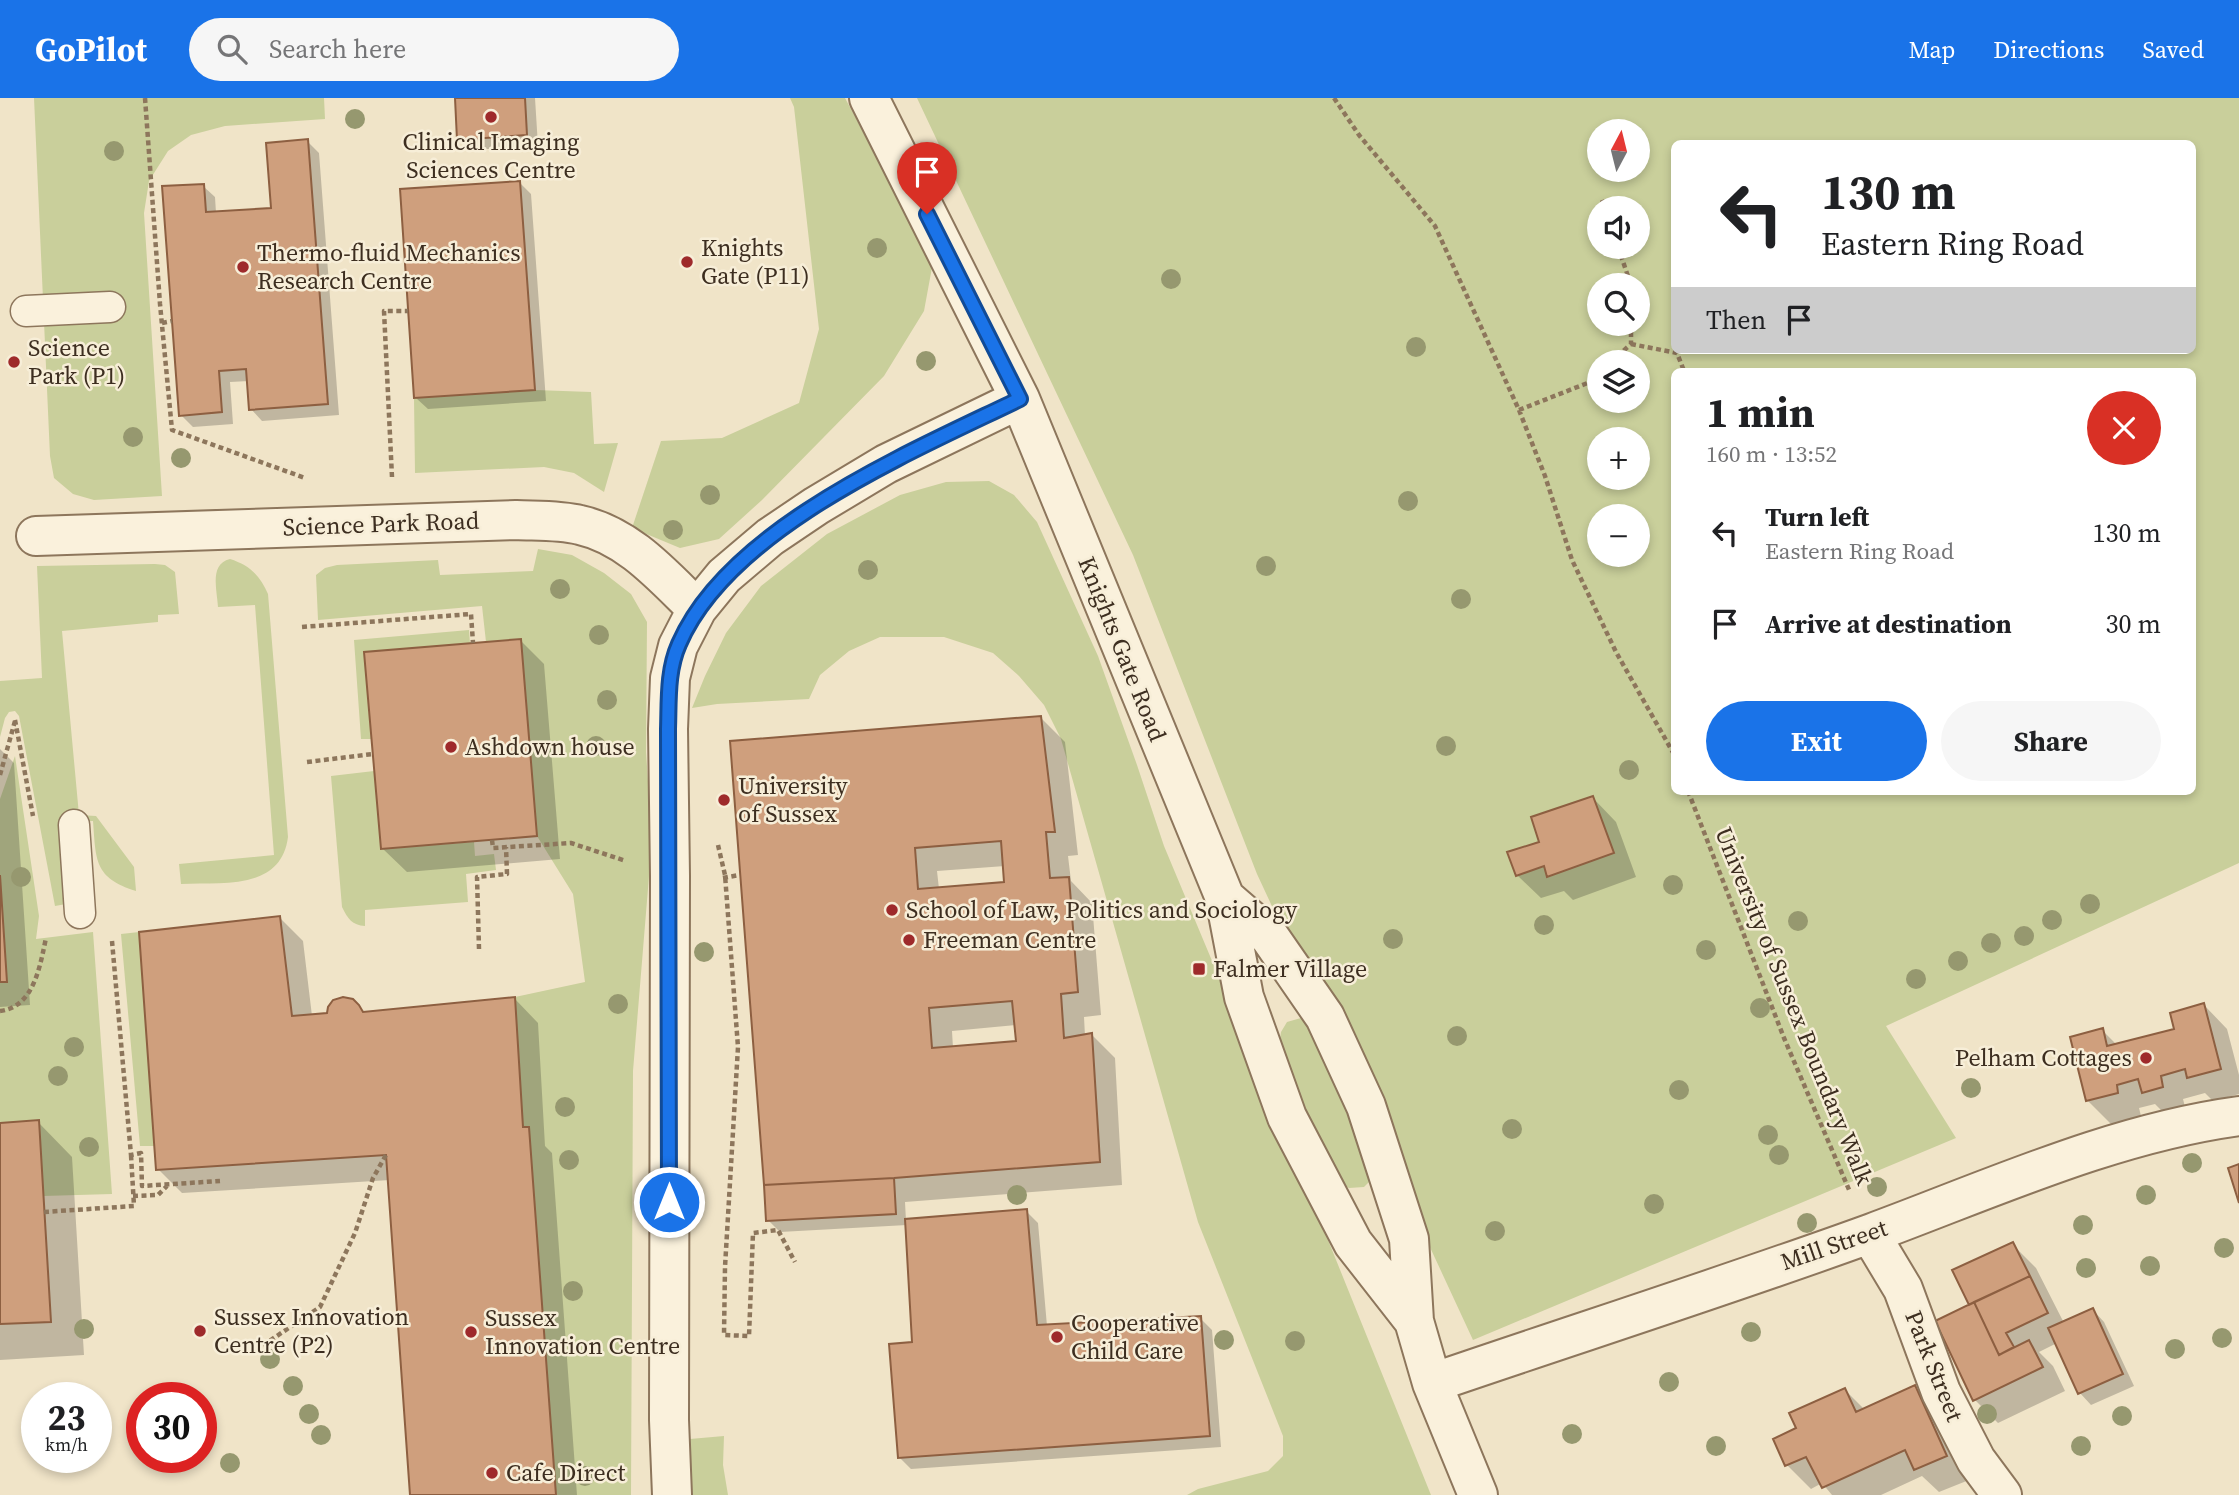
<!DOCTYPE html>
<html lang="en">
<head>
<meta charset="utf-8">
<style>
  body { margin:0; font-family:"Source Serif 4",serif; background:#f6f6f6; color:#202124; height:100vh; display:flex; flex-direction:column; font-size:26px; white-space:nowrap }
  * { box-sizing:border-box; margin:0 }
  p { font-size:23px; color:#757577 }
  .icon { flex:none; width:38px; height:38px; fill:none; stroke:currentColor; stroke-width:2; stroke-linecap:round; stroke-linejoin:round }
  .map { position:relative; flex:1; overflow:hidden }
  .sheet { position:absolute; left:1671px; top:270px; width:525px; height:427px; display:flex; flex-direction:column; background:#fff; border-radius:10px; box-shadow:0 4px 10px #0003 }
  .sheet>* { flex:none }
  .hud { position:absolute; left:1671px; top:42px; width:525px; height:214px; border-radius:10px; box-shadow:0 4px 10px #0003; background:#fff; color:#202124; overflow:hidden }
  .needle { width:46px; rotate:7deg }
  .buttons { position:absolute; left:1587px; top:21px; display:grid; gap:14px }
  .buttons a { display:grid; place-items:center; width:63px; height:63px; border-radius:50%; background:#fff; box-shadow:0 4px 10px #0003; font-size:35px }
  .speed { position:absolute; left:21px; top:1284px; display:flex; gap:14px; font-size:35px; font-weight:700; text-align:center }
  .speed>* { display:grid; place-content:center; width:91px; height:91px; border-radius:50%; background:#fff; box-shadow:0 4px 10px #0003; line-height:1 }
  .speed small { font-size:18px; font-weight:400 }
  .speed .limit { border:10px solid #d22; background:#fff; color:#111 }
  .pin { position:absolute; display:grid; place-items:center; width:60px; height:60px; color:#fff; margin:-72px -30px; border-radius:50% 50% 50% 0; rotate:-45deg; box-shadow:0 0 7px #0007 }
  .pin .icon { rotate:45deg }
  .me { position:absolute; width:77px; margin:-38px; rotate:0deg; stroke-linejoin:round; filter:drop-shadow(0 0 5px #0008) }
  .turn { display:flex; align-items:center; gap:24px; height:147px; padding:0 35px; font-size:32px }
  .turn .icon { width:91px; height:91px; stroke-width:2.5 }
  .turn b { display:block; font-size:49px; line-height:60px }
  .then { display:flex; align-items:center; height:66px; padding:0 35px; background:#0003; gap:14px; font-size:26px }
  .round { display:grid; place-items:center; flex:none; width:74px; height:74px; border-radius:37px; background:#f6f6f6 }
  .headline { display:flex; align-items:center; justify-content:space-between; height:119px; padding:0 35px }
  h1 { font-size:42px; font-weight:700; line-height:52px }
  .cta { display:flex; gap:14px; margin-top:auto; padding:14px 35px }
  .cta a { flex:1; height:80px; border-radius:42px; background:#1a73e8; color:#fff; font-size:28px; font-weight:700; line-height:80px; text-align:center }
  .cta a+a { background:#f6f6f6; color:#202124 }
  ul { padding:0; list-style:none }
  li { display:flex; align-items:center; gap:21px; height:91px; padding:0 35px }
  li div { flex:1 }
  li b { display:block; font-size:26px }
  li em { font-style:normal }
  header { display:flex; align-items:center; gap:42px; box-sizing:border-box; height:98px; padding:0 35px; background:#1a73e8; color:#fff }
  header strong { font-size:33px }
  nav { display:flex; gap:38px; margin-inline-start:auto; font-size:24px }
  .search { width:490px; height:63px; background:#f6f6f6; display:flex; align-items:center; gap:18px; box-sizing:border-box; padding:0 24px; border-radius:38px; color:#757577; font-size:26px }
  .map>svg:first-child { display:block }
</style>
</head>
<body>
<header>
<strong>GoPilot</strong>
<div class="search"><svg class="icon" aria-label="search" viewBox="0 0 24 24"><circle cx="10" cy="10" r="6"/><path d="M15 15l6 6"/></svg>Search here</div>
<nav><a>Map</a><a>Directions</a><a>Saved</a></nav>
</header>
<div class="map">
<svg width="2239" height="1397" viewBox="0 0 2239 1397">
  <rect width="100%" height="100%" fill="#f0e4c8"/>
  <!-- green -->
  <path fill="#c9cf9b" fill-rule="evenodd" d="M34 0H324L325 21 225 28 191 37 168 53 149 83 144 115 162 398 94 402 73 396 54 380 50 358Z
    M790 0H845L933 164 924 213 884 278 762 402 719 441 680 450 632 430 661 343 722 340 799 305 819 231 794 9Z
    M917 0H2239V765L1886 928 1956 1040 1473 1242 1257 776 1133 457ZM1600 33H1638V72H1600ZM1675 46H2193V252H1675ZM1600 110H1638V149H1600ZM1600 187H1638V226H1600ZM1600 264H1638V303H1600ZM1675 273H2193V693H1675ZM1600 341H1638V380H1600ZM1600 418H1638V457H1600Z
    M535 292 591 294 594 346 618 345 604 394 574 375 544 369 415 375 414 300Z
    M989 383 1014 397 1037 424 1098 558 1137 667 1164 748 1307 1090 1431 1397H1187L1198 1391 1268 1373 1283 1358V1338L1198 1124 1061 641 1044 607 1019 578 993 555 944 539H880L849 553 820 577 809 601 717 606 692 610 705 578 726 535 761 488 827 436 900 397 946 384Z
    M538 451 572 457 604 475 631 496 647 524 646 654 652 742 633 973 631 1397H556L529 1030 523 1029 515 899 585 884 573 796 537 738 521 541 486 544 482 508 318 522 316 477 325 470 337 467 438 462 440 477 533 473Z
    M230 461C249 467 260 477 268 496L288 739C281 793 222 784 181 786L179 766 274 757 255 507 218 509C217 492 209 466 230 461Z
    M155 466 165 467 175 474 179 516 158 517V524L62 533 79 717 96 718 134 769 136 793C94 780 96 762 93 723L63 724 66 806 55 808 19 618 15 613 9 614 5 620 0 639V583L42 580 37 468Z
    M469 532 470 546 364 554 371 641H361L354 542Z
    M15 658 39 818 36 841 93 834 112 1096 43 1098 39 1023 0 1025V884L7 883 0 777V701Z
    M374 673 381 751 474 744 475 758 494 756 496 772 466 776 468 804 365 812V828C352 827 348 821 342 809L331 678Z
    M139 834 154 1048H140L121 836Z
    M1301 920 1314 924 1331 954 1372 1081 1364 1089 1349 1090 1335 1083 1311 1041 1279 948 1281 934 1287 924Z
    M724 1338 723 1367 728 1397H690V1341Z"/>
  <!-- shadow -->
  <path fill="#0003" fill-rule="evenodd" d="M457 0H535L538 48 471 52 459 41Z
    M307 43 319 55 339 317 262 323 251 311 249 283 230 284 233 326 193 329 181 317 203 88 215 99 216 115 273 111Z
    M520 85 531 96 546 303 428 311 416 300Z
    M520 542 544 566 560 761 407 774 383 751Z
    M1041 620 1065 644 1078 757 1068 758 1071 783 1092 805 1101 917 1084 919 1085 938 1092 937 1115 960 1122 1087 905 1104 906 1123 1026 1113 1038 1125 1047 1228 1200 1220 1212 1232 1221 1349 911 1371 899 1359 914 1246 907 1127 780 1134 768 1122 732 644ZM1005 768 1006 786 939 791 937 773ZM1016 927 1018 944 953 950 952 933Z
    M0 651 14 665 30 907 0 909Z
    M1593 700 1616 724 1636 779 1573 802 1564 793 1541 800 1517 777 1542 745Z
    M280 820 303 843 312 918 328 917 358 908 366 915 515 901 538 925 545 1048 552 1055 577 1397H412L390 1082 182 1095 158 1071Z
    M2204 907 2227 931 2239 977V996L2213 1003 2205 995 2183 1001 2186 1013 2167 1018 2155 1006 2139 1010 2141 1018 2111 1026 2087 1002 2102 932 2117 947 2177 933Z
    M38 1024 72 1059 84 1257 0 1262V1026Z
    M2012 1146 2036 1170 2064 1225 2093 1212 2104 1224 2134 1288 2091 1307 2080 1295 2057 1245 2039 1254 2053 1268 2065 1293 1998 1325 1975 1302 1971 1208Z
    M1914 1289 1938 1313 1969 1382 1939 1394 1922 1378 1881 1397H1832L1822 1385 1811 1391 1787 1367 1798 1331 1845 1292 1865 1312Z"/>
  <!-- building -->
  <path fill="#cf9f7d" stroke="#8d5f41" stroke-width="2" fill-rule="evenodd" d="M455 0H525L527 37 457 42Z
    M308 41 328 306 249 312 246 271 219 273 222 314 179 318 162 88 204 86 206 114 271 110 266 45Z
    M520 83 535 292 414 300 400 91Z
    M521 541 537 738 381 751 364 554Z
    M1041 618 1055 734H1046L1050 780 1069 779 1078 894 1061 896 1064 940 1092 935 1100 1064 894 1080 764 1087 730 643ZM1001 743 1004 784 918 791 915 750ZM1012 903 1016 943 932 950 929 910Z
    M1593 698 1614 755 1547 779 1544 768 1516 778 1507 754 1539 744 1531 719Z
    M0 777 7 884H0Z
    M280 818 292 918 327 915 328 909 333 902 343 899 353 901 359 907 363 914 515 899 523 1029H529L556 1397H410L386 1057 156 1072 139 834Z
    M2204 905 2221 971 2187 980 2185 971 2161 978 2163 989 2142 995 2138 981 2117 987 2118 995 2086 1003 2070 939 2103 930 2107 948 2174 931 2170 915Z
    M39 1022 51 1224 0 1226V1025Z
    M2239 1066V1105L2228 1070Z
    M894 1080 896 1116 766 1123 764 1087Z
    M1027 1111 1037 1227 1201 1218 1210 1338 898 1360 889 1246 912 1244 905 1121Z
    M2013 1144 2030 1178 1969 1207 1952 1172Z
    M2030 1178 2048 1215 2006 1235 2014 1249 1999 1257 1974 1204Z
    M1974 1204 1999 1257 2029 1242 2043 1269 1973 1303 1935 1223Z
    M2093 1210 2123 1276 2078 1296 2048 1230Z
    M1915 1287 1947 1358 1914 1372 1905 1352 1822 1390 1806 1359 1785 1368 1773 1341 1796 1330 1789 1315 1845 1290 1856 1314Z"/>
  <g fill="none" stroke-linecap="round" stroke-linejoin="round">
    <defs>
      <path id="service" d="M26 213 110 209
        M74 727 80 815"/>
      <path id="minor" d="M869 0 1020 301 1225 800 1244 899 1287 1019 1353 1145 1414 1223
        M36 438 516 422C537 423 560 422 580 427 629 438 663 478 697 511
        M1225 800 1269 838 1325 919 1366 1008 1409 1141 1414 1223 1432 1285 1478 1397
        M1870 1136 1903 1191 1941 1294 1976 1362 2002 1397
        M1432 1285C1578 1235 1726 1188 1872 1135 1991 1091 2113 1035 2239 1018
        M672 1397 669 1322 670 778 668 631 670 580 678 548 697 511 724 478 770 439 816 408 886 366 1020 301"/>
    </defs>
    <!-- service casing -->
    <use href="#service" stroke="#8d765c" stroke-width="33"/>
    <!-- minor casing -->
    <use href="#minor" stroke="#8d765c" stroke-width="42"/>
    <!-- path -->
    <path stroke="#8d765c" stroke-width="4.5" stroke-dasharray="5 3.5" stroke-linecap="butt" d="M145 0 160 206 172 332 305 380
      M1334 0 1359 37 1435 128 1519 312 1545 378 1572 462 1616 554 1675 658
      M1602 102 1605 110
      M1618 149 1631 187
      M162 225 172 223
      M1631 246 1677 255 1684 273
      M1611 264 1631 246V226
      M1519 312 1590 284 1600 275
      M392 379 384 213H408
      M302 529 471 516 473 545
      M15 622 33 718
      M307 664 373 656
      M0 677 15 623
      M1688 693 1784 940 1850 1094
      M492 742 493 750 571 745 626 763
      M718 747 725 777 738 949 725 1169 724 1237 749 1238 753 1135 778 1132 795 1164
      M723 780 739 777
      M112 843 131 1057 141 1055 142 1088 220 1083
      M479 851 477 779 507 776 506 749
      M0 913C34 909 40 868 46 840
      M133 1098 158 1097 167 1088
      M44 1114 134 1108 131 1057
      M256 1252 320 1209 355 1135 373 1080 386 1057"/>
    <!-- service -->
    <use href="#service" stroke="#faf1dc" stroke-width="30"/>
    <!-- minor -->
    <use href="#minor" stroke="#faf1dc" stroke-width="38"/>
  </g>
  <!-- trees -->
  <g fill="#96986f">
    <circle cx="355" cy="21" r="10"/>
    <circle cx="114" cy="53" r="10"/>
    <circle cx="877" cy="150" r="10"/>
    <circle cx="1171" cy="181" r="10"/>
    <circle cx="1416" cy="249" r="10"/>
    <circle cx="926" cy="263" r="10"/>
    <circle cx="133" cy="339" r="10"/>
    <circle cx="181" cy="360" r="10"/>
    <circle cx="710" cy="397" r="10"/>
    <circle cx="1408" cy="403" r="10"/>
    <circle cx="673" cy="432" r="10"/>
    <circle cx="1266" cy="468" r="10"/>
    <circle cx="868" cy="472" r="10"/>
    <circle cx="560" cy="491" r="10"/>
    <circle cx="1461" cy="501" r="10"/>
    <circle cx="599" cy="537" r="10"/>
    <circle cx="607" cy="602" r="10"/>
    <circle cx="596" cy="648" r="10"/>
    <circle cx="1446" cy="648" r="10"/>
    <circle cx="1629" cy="672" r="10"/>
    <circle cx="21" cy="779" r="10"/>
    <circle cx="1673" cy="787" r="10"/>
    <circle cx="2090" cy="806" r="10"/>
    <circle cx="2052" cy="822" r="10"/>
    <circle cx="1798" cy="823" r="10"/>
    <circle cx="1544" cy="827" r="10"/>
    <circle cx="2024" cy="838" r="10"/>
    <circle cx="1393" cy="841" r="10"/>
    <circle cx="1991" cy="845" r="10"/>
    <circle cx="1706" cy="852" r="10"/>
    <circle cx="704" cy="854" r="10"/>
    <circle cx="1958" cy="863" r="10"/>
    <circle cx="1916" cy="881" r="10"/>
    <circle cx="618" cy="906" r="10"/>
    <circle cx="1760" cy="910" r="10"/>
    <circle cx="1457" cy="938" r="10"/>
    <circle cx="74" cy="949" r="10"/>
    <circle cx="58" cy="978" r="10"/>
    <circle cx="1971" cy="990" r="10"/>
    <circle cx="1679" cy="992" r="10"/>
    <circle cx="565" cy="1009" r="10"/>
    <circle cx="1512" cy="1031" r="10"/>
    <circle cx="1768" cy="1037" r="10"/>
    <circle cx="89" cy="1049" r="10"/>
    <circle cx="1779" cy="1057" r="10"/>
    <circle cx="569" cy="1062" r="10"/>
    <circle cx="2192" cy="1065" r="10"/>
    <circle cx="1877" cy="1089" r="10"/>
    <circle cx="1017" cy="1097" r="10"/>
    <circle cx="2146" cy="1097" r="10"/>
    <circle cx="1654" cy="1106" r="10"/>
    <circle cx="1807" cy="1125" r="10"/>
    <circle cx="2083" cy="1127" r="10"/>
    <circle cx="1495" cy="1133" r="10"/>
    <circle cx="2224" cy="1150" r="10"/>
    <circle cx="2150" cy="1168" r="10"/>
    <circle cx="2086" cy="1170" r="10"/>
    <circle cx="573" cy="1193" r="10"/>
    <circle cx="84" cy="1231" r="10"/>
    <circle cx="1751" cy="1234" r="10"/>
    <circle cx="2222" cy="1240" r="10"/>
    <circle cx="1224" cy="1242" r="10"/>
    <circle cx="1295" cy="1243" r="10"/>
    <circle cx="2175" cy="1251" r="10"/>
    <circle cx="270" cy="1261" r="10"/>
    <circle cx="1669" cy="1284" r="10"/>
    <circle cx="293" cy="1288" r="10"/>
    <circle cx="309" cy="1316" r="10"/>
    <circle cx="1987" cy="1316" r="10"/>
    <circle cx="2122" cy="1318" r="10"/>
    <circle cx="1572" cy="1336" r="10"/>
    <circle cx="321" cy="1337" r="10"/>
    <circle cx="1716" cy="1348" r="10"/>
    <circle cx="2081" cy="1348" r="10"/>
    <circle cx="230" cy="1365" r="10"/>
    <circle cx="585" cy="1378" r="10"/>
  </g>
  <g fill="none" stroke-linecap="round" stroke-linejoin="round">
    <defs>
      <path id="route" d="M669 1104 668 631C669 603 667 573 679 546 729 430 911 354 1020 301L927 116"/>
    </defs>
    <!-- route casing -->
    <use href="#route" stroke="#114b97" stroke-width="18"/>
    <!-- route -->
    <use href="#route" stroke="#1a73e8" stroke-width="12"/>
  </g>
  <!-- markers -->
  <g fill="#9e2a2b" stroke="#f7eed8" stroke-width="2.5">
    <circle cx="491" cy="19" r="7"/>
    <circle cx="687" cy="164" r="7"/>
    <circle cx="243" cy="169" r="7"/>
    <circle cx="14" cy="264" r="7"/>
    <circle cx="451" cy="649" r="7"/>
    <circle cx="724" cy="702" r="7"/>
    <circle cx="892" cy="812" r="7"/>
    <circle cx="909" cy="842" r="7"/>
    <rect x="1192" y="864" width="14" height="14" rx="3.5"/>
    <circle cx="2146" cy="960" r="7"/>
    <circle cx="200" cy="1233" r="7"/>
    <circle cx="471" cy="1234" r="7"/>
    <circle cx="1057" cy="1239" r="7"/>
    <circle cx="492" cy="1375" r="7"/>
  </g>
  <g text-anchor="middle" stroke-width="5" stroke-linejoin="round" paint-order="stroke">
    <!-- poi labels -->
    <g font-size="24" fill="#3d2e20" stroke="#f7eed8" text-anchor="start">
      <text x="491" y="52" text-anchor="middle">Clinical Imaging<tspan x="491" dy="28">Sciences Centre</tspan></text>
      <text x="701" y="158">Knights<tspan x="701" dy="28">Gate (P11)</tspan></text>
      <text x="257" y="163">Thermo-fluid Mechanics<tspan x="257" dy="28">Research Centre</tspan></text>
      <text x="28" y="258">Science<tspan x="28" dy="28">Park (P1)</tspan></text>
      <text x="465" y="657">Ashdown house</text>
      <text x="738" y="696">University<tspan x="738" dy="28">of Sussex</tspan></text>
      <text x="906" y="820">School of Law, Politics and Sociology</text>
      <text x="923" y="850">Freeman Centre</text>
      <text x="1213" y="879">Falmer Village</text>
      <text x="2132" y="968" text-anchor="end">Pelham Cottages</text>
      <text x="214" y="1227">Sussex Innovation<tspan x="214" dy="28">Centre (P2)</tspan></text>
      <text x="485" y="1228">Sussex<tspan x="485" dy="28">Innovation Centre</tspan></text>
      <text x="1071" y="1233">Cooperative<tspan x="1071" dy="28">Child Care</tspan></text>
      <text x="506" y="1383">Cafe Direct</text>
    </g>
    <!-- street labels -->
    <g font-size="24" fill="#3d2e20" stroke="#f7eed8">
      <text transform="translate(381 426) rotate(-2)" y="8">Science Park Road</text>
      <text transform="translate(1122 551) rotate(68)" y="8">Knights Gate Road</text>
      <text transform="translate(1794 908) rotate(68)" y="8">University of Sussex Boundary Walk</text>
      <text transform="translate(1834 1147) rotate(-19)" y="8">Mill Street</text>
      <text transform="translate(1934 1268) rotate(68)" y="8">Park Street</text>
    </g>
  </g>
</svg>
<div class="buttons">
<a><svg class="needle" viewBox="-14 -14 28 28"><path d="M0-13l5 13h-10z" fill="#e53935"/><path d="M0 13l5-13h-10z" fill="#757577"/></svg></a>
<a><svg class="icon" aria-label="sound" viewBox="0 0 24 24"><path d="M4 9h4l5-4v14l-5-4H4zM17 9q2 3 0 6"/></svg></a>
<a><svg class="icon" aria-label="search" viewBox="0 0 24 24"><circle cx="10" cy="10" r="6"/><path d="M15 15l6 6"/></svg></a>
<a><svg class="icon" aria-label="layers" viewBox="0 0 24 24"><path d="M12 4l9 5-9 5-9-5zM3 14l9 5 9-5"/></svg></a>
<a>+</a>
<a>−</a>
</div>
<div class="speed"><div>23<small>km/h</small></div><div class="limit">30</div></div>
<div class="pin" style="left:927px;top:116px;background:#d93025"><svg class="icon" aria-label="arrive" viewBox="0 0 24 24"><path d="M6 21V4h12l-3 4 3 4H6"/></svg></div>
<svg class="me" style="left:669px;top:1104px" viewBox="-20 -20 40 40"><circle r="17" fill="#1a73e8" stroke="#fff" stroke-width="3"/><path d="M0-11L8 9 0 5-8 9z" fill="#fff"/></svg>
<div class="hud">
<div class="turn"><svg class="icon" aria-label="left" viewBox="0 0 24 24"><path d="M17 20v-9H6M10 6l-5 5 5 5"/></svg><div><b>130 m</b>Eastern Ring Road</div></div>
<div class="then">Then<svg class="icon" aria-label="arrive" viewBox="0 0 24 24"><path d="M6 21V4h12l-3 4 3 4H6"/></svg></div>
</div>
<section class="sheet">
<div class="headline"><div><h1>1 min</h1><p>160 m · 13:52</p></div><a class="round" style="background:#d93025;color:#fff"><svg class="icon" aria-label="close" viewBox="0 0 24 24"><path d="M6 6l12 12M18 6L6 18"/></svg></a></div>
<ul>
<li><svg class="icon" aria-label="left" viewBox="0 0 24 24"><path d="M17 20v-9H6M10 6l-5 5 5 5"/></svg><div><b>Turn left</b><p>Eastern Ring Road</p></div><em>130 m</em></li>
<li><svg class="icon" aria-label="arrive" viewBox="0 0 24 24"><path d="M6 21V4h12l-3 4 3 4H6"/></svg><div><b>Arrive at destination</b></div><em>30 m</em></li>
</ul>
<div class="cta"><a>Exit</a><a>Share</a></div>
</section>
</div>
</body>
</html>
